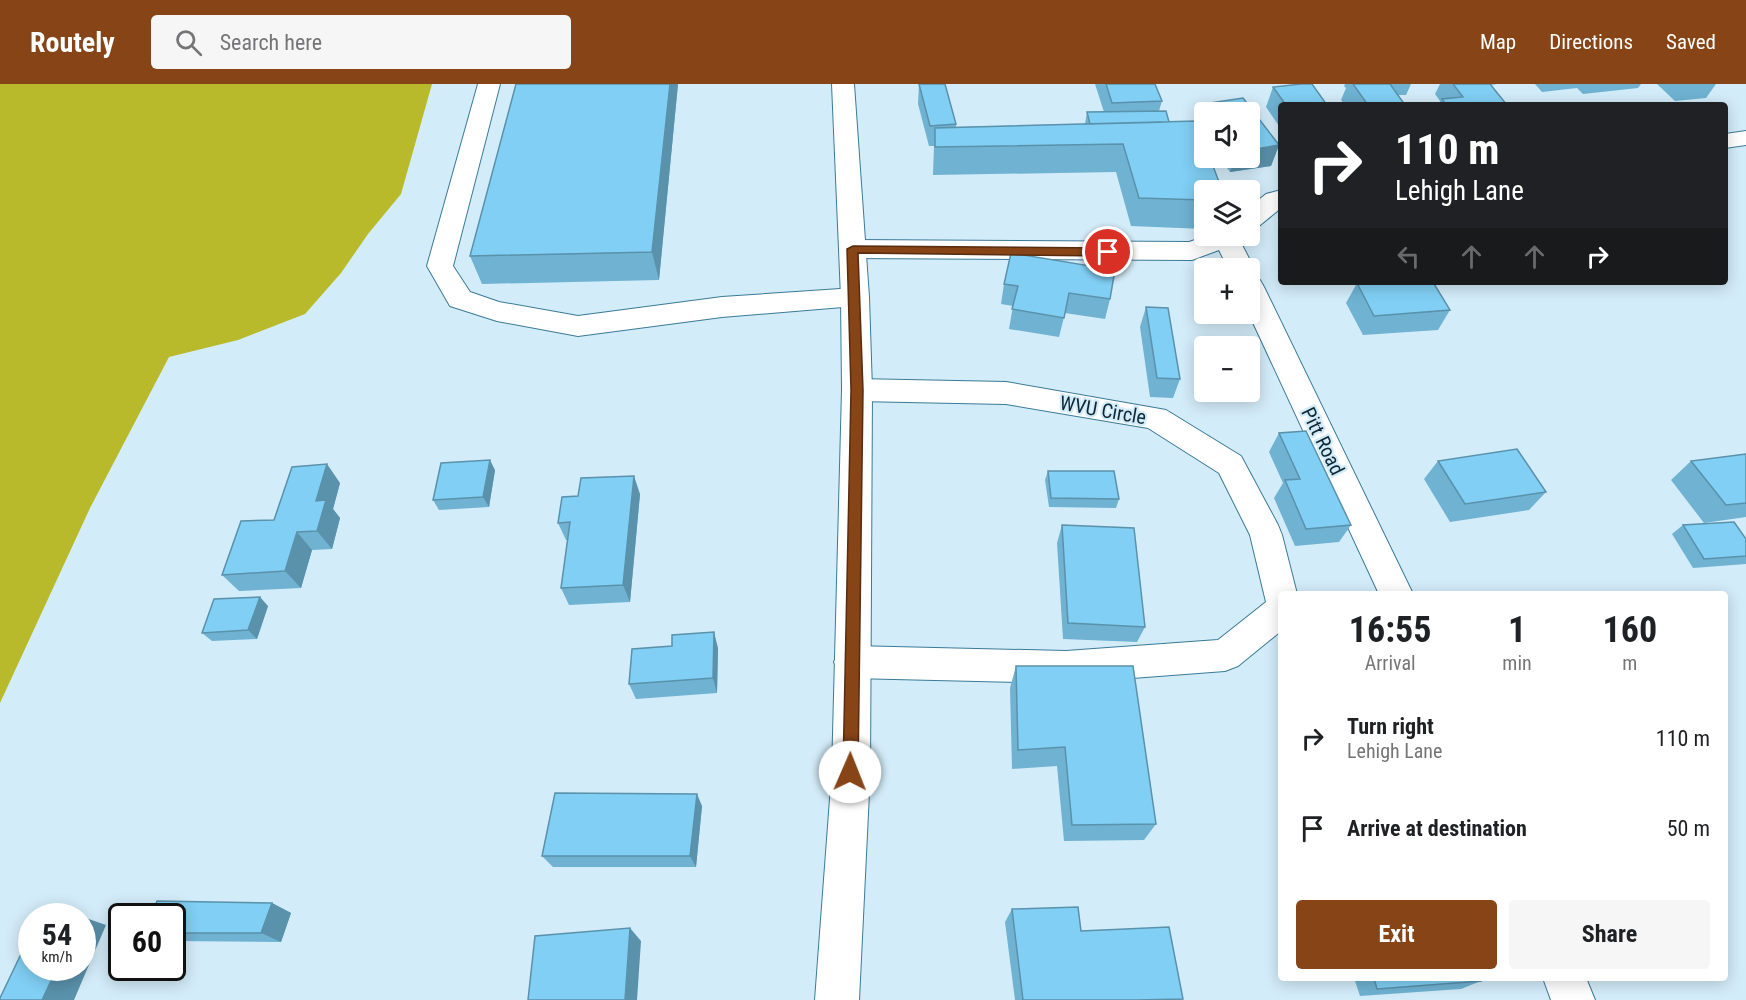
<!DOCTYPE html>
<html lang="en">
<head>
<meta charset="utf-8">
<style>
  body { margin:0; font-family:"Roboto Condensed",sans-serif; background:#f6f6f6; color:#202124; height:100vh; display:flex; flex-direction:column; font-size:22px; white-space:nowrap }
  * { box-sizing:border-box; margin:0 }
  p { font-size:20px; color:#757577 }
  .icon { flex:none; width:33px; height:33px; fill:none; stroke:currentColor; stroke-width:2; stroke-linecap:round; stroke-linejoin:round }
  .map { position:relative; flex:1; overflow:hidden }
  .drawer { position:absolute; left:1278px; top:507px; width:450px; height:390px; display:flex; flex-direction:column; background:#fff; border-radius:6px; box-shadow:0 3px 15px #0003 }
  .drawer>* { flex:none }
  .hud { position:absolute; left:1278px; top:18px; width:450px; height:183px; border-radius:6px; box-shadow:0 3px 15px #0003; background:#202124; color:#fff; overflow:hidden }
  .buttons { position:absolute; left:1194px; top:18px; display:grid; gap:12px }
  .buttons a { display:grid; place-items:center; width:66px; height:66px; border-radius:6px; background:#fff; box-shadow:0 3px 15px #0003; font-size:30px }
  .speed { position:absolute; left:18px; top:819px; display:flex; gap:12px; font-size:30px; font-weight:700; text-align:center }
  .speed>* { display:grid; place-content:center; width:78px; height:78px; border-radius:50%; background:#fff; box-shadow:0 3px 15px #0003; line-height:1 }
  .speed small { font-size:15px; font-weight:400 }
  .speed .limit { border:3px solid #111; border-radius:9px; background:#fff; color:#111 }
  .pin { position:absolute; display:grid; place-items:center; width:51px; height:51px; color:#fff; margin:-26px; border:3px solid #fff; border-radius:50%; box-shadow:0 2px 6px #0007 }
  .me { position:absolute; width:66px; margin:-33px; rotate:1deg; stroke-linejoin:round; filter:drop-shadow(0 0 4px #0008) }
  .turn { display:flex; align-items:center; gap:21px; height:126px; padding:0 18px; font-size:27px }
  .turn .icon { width:78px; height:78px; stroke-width:2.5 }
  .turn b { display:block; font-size:42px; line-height:51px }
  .lanes { display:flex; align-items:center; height:57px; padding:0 18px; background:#0003; justify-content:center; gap:30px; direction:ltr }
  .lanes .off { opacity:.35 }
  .eta { display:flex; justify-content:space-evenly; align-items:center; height:102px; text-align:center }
  .eta b { font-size:36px; font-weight:700; line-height:42px }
  .cta { display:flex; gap:12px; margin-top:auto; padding:12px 18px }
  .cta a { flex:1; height:69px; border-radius:6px; background:#874417; color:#fff; font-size:24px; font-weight:700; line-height:69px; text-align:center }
  .cta a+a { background:#f6f6f6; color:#202124 }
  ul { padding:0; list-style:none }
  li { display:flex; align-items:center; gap:18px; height:90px; padding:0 18px }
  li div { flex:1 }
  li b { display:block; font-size:22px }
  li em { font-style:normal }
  header { display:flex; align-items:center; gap:36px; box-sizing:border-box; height:84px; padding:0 30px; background:#874417; color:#fff }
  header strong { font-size:28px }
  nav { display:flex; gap:33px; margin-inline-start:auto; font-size:21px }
  .search { width:420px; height:54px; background:#f6f6f6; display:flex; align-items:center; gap:15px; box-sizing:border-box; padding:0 21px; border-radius:6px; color:#757577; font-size:22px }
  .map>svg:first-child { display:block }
</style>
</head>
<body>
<header>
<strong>Routely</strong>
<div class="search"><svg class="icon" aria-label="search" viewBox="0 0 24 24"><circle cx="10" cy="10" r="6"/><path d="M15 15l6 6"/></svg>Search here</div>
<nav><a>Map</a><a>Directions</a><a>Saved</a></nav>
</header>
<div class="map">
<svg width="1746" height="916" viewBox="0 0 1746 916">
  <rect width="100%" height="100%" fill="#d3ecf9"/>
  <!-- forest -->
  <path fill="#b9ba2b" d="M0 0H432L401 110 368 150 341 189 305 230 238 256 169 273 90 424 0 619Z"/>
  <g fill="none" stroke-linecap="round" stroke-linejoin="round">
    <defs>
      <path id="minor" d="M478 0H500L453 182 470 208 499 218 578 232 722 213 855 204 865 206 869 213 865 220 855 222 722 233 578 252 497 237 450 222 427 182Z
        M1746 47V61L1725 64V50Z
        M1281 106V124L1259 142 1250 144V123L1266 110Z
        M1207 152H1243L1240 157 1254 184 1250 190V184H1228L1219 166 1192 176 853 174 844 171 840 165 844 159 853 156 1189 158Z
        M1250 194 1260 196 1264 203 1413 510H1379L1249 230Z
        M857 295 1006 298 1166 326 1241 372 1278 441 1282 451 1297 510H1281V547L1238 582 1225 587 1066 599 852 594 839 589 834 578 839 567 852 562 1066 567 1218 556 1266 518 1250 451 1219 389 1148 344 1006 320 857 317 847 314 842 306 847 298Z
        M1543 894H1586L1595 916H1551Z"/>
      <path id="major" d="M832 0H854L869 213 872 306 870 688 859 916H815L832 688 842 306 841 213Z"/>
    </defs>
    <!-- minor casing -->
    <use href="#minor" stroke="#3a7a97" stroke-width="2"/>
    <!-- major casing -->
    <use href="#major" stroke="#3a7a97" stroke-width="2"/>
    <!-- minor -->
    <use href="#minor" fill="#fff" fill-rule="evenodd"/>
    <!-- major -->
    <use href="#major" fill="#fff" fill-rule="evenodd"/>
  </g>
  <!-- wall -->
  <path fill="#6fb2d2" d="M516 0H678L659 196 482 200 470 172Z
    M919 0H945L956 40V43L1085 40 1087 28H1104L1095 0H1155L1162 17 1159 27H1166L1169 38 1196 37 1197 39 1203 20 1243 14 1279 61 1271 82 1230 88 1220 74H1250V28H1204V51L1198 42 1204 59V74H1210L1222 106H1204V145L1131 142 1116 88 933 91 934 62H929L918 20Z
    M1345 0H1411L1406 11H1398L1405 21H1345L1341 16 1346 4 1344 2Z
    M1440 0H1497L1491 1 1507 21H1439L1440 17 1435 10Z
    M1535 0H1641L1638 4 1583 10 1577 4 1542 8Z
    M1657 0H1716L1706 14 1675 17Z
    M1273 3 1327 21H1281V45L1266 23Z
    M1011 169 1110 215 1105 235 1065 229 1059 253 1009 245 1013 222 1001 220 1004 200Z
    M1357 199 1450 226 1438 246 1363 251 1346 219Z
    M1146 223 1180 295 1173 314 1150 313 1140 243Z
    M1279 349 1351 441 1339 458 1295 462 1274 414 1283 399 1269 368Z
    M1746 370V433L1704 439 1671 396 1691 377Z
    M1438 377 1546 408 1529 426 1450 438 1424 395Z
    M495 386 489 423 439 426 433 416Z
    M1048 387 1119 415 1116 424 1049 423 1045 396Z
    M340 399 333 425 340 434 332 465 312 466 301 504 239 507 222 491 274 436Z
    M640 410 630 518 569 521 561 504 568 456H566L558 439Z
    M1062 441 1145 543 1137 558 1063 555 1057 459Z
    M1683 441 1746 455V480L1693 484 1672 450Z
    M268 522 257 555 212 557 202 549Z
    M718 564 717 609 636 615 629 600Z
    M1016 582 1156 740 1144 756 1064 757 1057 682 1012 685 1010 604Z
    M702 722 696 783H553L542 772Z
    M272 819 291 829 281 858 172 857V832Z
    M1012 825 1081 847 1183 915 1181 916H1015L1005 838Z
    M1354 894H1480L1481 897 1461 905 1360 912Z"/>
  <!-- shaded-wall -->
  <path fill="#5a91ab" d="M670 0H678L659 196 652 168Z
    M1279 61 1271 82 1230 88 1235 74H1250V66Z
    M490 376 495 386 489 423 483 413Z
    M327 380 340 399 333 425 340 434 332 465 317 447 316 417Z
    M634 392 640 410 630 518 623 501Z
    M297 448 312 466 301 504 285 487Z
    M260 513 268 522 257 555 248 546Z
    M714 548 718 564 717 609 713 594Z
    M697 710 702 722 696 783 690 772Z
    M272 819 291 829 281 858 261 849Z
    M80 832 106 841 74 916H42L57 884H82V832Z
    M630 844 641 857 637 916H625Z"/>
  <!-- building -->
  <path fill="#81cff4" stroke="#5a91ab" stroke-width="1.5" d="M516 0H670L652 168 470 172Z
    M919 0H945L956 40 930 42Z
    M1106 0H1155L1162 17 1112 19Z
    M1301 0H1312L1327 21H1286L1273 3Z
    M1353 0H1390L1405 21H1368Z
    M1453 0H1490L1507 21H1446L1442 15 1463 13Z
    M1243 14 1279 61 1250 66V28H1209L1203 20Z
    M1166 27 1169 38 1090 40 1087 28Z
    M1196 37 1204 59V74H1210L1222 106H1204V116L1139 114 1123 60 935 63V44Z
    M1011 169 1115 186 1110 215 1069 209 1064 234 1012 225 1018 202 1004 200Z
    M1375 198H1433L1450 226 1374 232 1357 199Z
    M1146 223 1168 224 1180 295 1157 294Z
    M1306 347 1351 441 1306 445 1285 396 1300 395 1279 349Z
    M1517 365 1546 408 1465 420 1438 377Z
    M1746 370V419L1726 421 1691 377Z
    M490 376 483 413 433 416 441 379Z
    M327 380 316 417 326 416 317 447 297 448 285 487 222 491 241 437 274 436 292 383Z
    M1048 387H1114L1119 415 1051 414Z
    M634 392 623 501 561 504 570 438 558 439 562 413 578 412 581 394Z
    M1734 438 1746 455V472L1704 475 1683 441Z
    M1062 441 1134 444 1145 543 1068 539Z
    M260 513 248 546 202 549 214 515Z
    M714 548 713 594 629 600 632 565 672 562V551Z
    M1016 582H1133L1156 740 1072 741 1065 663 1018 666Z
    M555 709 697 710 690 772H542Z
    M157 817 272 819 261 849H172V832H151Z
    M1078 823 1081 847 1169 843 1183 915 1136 916H1023L1012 825Z
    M630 844 625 916H528L535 852Z
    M32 847V884H57L42 916H0V914Z
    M1374 894H1480L1481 897 1377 905Z"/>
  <!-- route -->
  <path fill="#874417" stroke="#582c0f" stroke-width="1.5" d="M853 162 1108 164 1113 168 1108 172 858 169 863 306 858 688 856 694 850 696 845 694 843 688 851 306 847 165Z"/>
  <g text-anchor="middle" stroke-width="4.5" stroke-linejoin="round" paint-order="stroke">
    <!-- street labels -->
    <g font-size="20" fill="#0d2834" stroke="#d3ecf9">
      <text transform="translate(1103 326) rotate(10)" y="7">WVU Circle</text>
      <text transform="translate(1323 357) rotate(64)" y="7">Pitt Road</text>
    </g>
  </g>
</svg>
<div class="buttons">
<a><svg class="icon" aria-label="sound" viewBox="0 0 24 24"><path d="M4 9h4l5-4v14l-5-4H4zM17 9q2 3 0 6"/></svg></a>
<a><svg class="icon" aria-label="layers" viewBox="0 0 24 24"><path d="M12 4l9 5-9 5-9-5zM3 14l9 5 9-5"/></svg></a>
<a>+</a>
<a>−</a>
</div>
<div class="speed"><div>54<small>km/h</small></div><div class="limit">60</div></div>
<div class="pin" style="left:1108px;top:168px;background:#d93025"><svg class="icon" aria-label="arrive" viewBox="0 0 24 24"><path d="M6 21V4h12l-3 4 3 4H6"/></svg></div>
<svg class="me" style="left:850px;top:688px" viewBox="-20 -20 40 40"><circle r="19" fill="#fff"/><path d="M0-13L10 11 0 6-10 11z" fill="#874417"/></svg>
<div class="hud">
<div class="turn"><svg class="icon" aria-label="right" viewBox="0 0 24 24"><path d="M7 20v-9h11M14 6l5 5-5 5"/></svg><div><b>110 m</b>Lehigh Lane</div></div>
<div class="lanes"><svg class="icon off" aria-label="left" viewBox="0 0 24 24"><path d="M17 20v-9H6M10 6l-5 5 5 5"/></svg><svg class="icon off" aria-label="ahead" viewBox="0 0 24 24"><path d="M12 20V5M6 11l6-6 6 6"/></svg><svg class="icon off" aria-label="ahead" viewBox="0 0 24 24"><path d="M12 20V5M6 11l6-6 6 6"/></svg><svg class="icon" aria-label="right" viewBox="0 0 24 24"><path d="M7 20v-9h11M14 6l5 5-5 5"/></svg></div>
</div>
<section class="drawer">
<div class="eta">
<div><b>16:55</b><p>Arrival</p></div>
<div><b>1</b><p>min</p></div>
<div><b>160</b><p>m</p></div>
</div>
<ul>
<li><svg class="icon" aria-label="right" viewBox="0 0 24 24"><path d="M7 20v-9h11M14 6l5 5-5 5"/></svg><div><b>Turn right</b><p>Lehigh Lane</p></div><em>110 m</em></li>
<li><svg class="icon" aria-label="arrive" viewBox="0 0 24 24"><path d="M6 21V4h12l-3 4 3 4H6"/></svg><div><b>Arrive at destination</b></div><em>50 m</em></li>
</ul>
<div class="cta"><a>Exit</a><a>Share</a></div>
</section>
</div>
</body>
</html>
